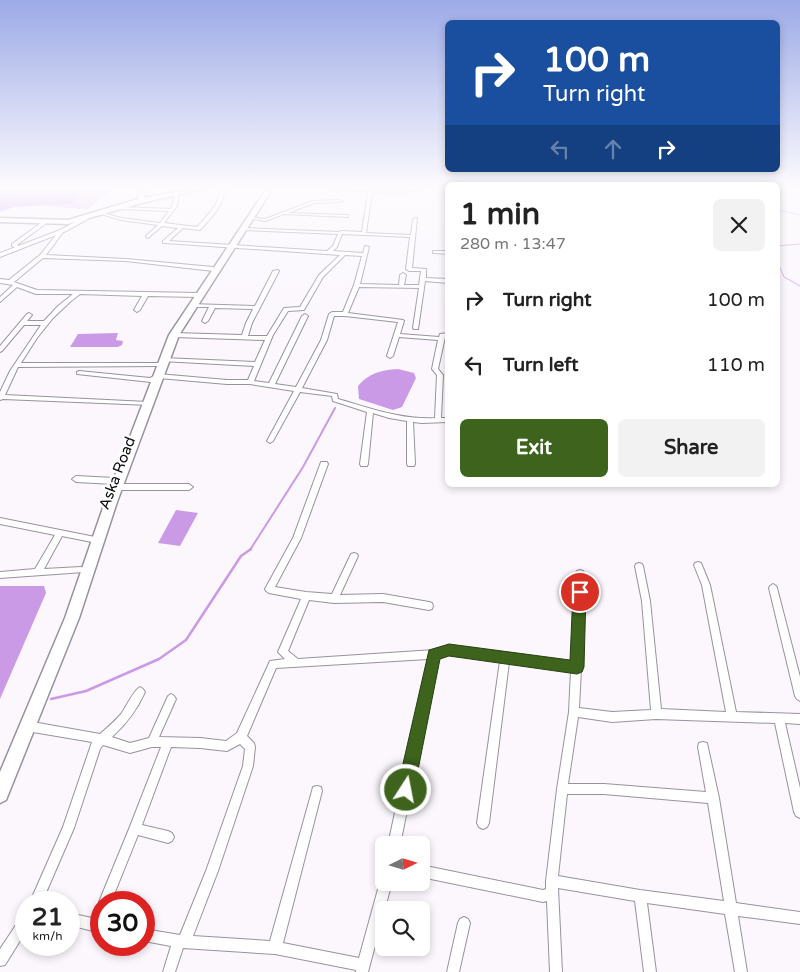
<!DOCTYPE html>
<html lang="en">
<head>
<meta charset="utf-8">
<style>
  body { margin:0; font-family:"Varela Round",sans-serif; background:#f2f2f2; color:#222; height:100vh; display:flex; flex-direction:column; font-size:19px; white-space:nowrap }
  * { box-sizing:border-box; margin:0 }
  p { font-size:16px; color:#767676 }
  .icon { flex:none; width:28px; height:28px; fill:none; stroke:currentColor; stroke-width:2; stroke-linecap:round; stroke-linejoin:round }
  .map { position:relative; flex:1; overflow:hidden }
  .panel { position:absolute; left:445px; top:182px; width:335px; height:305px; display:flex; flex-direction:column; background:#fff; border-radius:8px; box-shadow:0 2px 8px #0003 }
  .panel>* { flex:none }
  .banner { position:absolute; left:445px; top:20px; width:335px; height:152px; border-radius:8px; box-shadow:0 2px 8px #0003; background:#1a4fa0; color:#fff; overflow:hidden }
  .needle { width:32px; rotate:85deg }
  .fabs { position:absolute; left:375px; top:836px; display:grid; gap:10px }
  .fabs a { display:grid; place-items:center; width:55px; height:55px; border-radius:8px; background:#fff; box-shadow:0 2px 8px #0003; font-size:25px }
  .speed { position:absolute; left:15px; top:891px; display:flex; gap:10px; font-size:25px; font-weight:700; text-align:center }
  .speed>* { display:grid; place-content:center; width:65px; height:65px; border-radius:50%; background:#fff; box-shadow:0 2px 8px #0003; line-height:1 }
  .speed small { font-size:12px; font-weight:400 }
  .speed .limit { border:8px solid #d22; background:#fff; color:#111 }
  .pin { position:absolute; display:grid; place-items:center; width:42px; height:42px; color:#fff; margin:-21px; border:2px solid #fff; border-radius:50%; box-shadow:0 1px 5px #0007 }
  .me { position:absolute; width:55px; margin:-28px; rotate:11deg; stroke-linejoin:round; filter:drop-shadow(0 0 4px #0008) }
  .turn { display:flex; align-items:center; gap:18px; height:105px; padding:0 15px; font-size:22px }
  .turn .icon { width:65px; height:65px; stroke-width:2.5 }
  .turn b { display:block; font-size:35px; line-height:42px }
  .lanes { display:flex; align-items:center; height:48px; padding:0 15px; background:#0003; justify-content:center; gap:25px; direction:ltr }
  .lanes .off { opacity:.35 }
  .round { display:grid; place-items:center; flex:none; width:52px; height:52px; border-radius:8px; background:#f2f2f2 }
  .overview { display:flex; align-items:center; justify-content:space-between; height:85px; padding:0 15px }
  h1 { font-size:30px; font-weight:800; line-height:38px }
  .button { display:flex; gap:10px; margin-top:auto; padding:10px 15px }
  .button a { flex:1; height:58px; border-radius:8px; background:#3d631c; color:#fff; font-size:20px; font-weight:800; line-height:58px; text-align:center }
  .button a+a { background:#f2f2f2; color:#222 }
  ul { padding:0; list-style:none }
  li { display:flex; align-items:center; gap:15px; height:65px; padding:0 15px }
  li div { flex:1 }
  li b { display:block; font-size:19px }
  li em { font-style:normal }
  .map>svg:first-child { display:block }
</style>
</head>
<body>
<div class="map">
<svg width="800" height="972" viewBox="0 0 800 972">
  <rect width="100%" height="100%" fill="#fbf7fd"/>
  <!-- green -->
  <path fill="#e3bbfa" d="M86 188H112L111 191 88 209 40 206 73 204Z"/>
  <!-- water -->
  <path fill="#cb9ae6" d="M7 188H86L73 204 14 207 0 212V189Z
    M118 333 116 340 123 341 122 345 118 347H70L78 334Z
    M398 369 414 373 416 378 402 407 393 410 359 399 358 386C369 373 381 370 398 369Z
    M176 510 198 513 180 546 158 543Z
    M0 586H44L46 593 0 699Z"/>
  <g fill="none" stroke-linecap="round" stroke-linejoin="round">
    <!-- stream-far2 -->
    <path stroke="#cb9ae6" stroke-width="1" d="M778 210 800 215
      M778 246 800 244
      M778 263 784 277 800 286"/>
    <!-- stream-far1 -->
    <path stroke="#cb9ae6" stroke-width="2" d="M250 550 303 467 335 408"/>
    <!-- stream -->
    <path stroke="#cb9ae6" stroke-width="2.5" d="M51 699 86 691 159 659 186 640 241 556 251 549"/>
    <defs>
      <path id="minor" d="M221 188H225C223 206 212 217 200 230L183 228 169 241 327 251 333 246 338 234 244 230 242 229 244 228 339 232 341 231 362 232 368 191 325 189 323 188 402 191 421 188 420 189 402 193 372 192 366 233 411 235 413 219 417 218 412 268 426 269V278L448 279V283L425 281 418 329H414L413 328 419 288 359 287 348 313 403 320 404 321 400 334 439 337 440 334 448 333V337H445L438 369 443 375 441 418H448V422L422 423 413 422 415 464 414 466H408L407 464V421L389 418 373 413 368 464 367 466H361L360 464 367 412 333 401 332 396 300 392 273 441 270 443 267 441 294 391 250 384H227L159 378 151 382 77 374V372L79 371 150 378 158 374 227 380H248L254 366 161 361 160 360 163 358 255 362 265 340 174 337 171 335 174 333 242 335 246 323 253 309 215 308 208 321 205 323 202 321 209 307H192L190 306V304L255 306 273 271 278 270 279 271 252 323 248 336H267L284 308 300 307 319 275 340 255 165 243H163V241L178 228 162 226 148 238 146 237V236L158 225 121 220 98 213 100 212 121 218 160 223 169 211 119 209 117 208 119 207 171 209 174 200 175 193 177 192 179 193 177 206 164 223 197 227C208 215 219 205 221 188ZM342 234 410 237 406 269 409 271H421L419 285H404L406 275 403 273 400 275 399 285 360 284 369 247 365 246 363 253 333 251 337 247ZM345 255 362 256 354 285 343 312H332L329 314 321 340 296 387 275 384 308 316 305 314 302 316 269 383 254 381 273 335 288 311 304 310 323 277ZM334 316H345L398 322 387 356 390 358 393 356 399 337 438 340 432 369 437 375 435 418C401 420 370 408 338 399L337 394 302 388 327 340Z
        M340 200 342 201V202L314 203 288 213 346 215H348V217L284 214 265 221 249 218 251 217 265 219 313 201Z
        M45 220 49 221 17 245 21 247V249H17L12 246V244Z
        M60 230 64 231 46 255 126 259 213 267 216 269 213 271 126 261 43 258 14 282 37 290 199 293 202 295 199 297 148 296 140 310 137 312 134 310 142 296 80 294 71 301 53 318 37 338 21 363H158L160 364V366L18 367 5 395 148 402 150 403 151 404 150 405 3 399 0 400V392L10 371 41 325H24L2 351 0 352V346L27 314 29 313 32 315 27 321H44L58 306 73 294H36L17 287 0 302V297L13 285 0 283V279L9 280 40 255Z
        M433 251H448V254L435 253H433Z
        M321 462H327L328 464 301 538 275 587 306 592 332 594 351 554 354 553 357 554 358 556 340 595 383 594 429 602 432 603 433 606 432 609 429 610 383 602 334 603 309 600 288 651 298 659 434 650 449 646 571 662 576 573 577 571 580 570 583 571 584 573 581 665 582 667 581 669 579 708 612 712 651 710 642 601 635 566 636 564 639 563 642 564 643 566 650 601 661 709 726 712 702 585 694 565 695 563 698 562 701 563 710 585 736 712 800 714V724L785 723 800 788V818L796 816 794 812 775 723 656 719 612 722 578 717 568 784H604L706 792 698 747 699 743 703 742 707 743 719 798 736 903 800 912V924L738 916 747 972H735L725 914 647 903 656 972H644L635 901 558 888 562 972H550L547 901 543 902 421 877V865L543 890 546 889V881L557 789 569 712 571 670 509 662 489 823 487 827 483 829 479 827 477 823 500 661 449 654 438 657 400 845H388L428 659 276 668 247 736 254 743 255 747 253 766 218 871 193 936 270 941 312 791 313 787 317 786 321 787 322 791 283 943 359 958 380 882 382 878 384 877V882H392L368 972H356V970L275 954 183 948 175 972H163L171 946 144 941V929L180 935 206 871 243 766 245 749 240 744 227 751 200 748 171 747 142 825 168 831 172 833 174 837 172 841 168 843 138 835 111 902H101V933L69 925V913L92 918 97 907 100 905 99 902 129 829 161 747H152L130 753 103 745 100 749 74 828 42 902H30L63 827 92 742 27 731 23 729 22 726 23 723 27 721 100 734C107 728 115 721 121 714 126 707 133 691 140 687L143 689 145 692C137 710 126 724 112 737L130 743 149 738 168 696 171 694 174 696 176 699 159 737 200 738 226 741 237 733 270 661 285 659 278 652 301 599 269 593 266 591 265 589 293 538ZM567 794H604L708 803 724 901 640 890 558 876Z
        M76 476 114 478 118 481 114 484 76 482 72 479Z
        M118 484H189L193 487 189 490H118L114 487Z
        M0 518 95 537 96 539 95 541 92 542 62 536 44 569 81 567 84 568 85 570 84 572 0 578V572L35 569 55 535 0 524Z
        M773 584 776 586 777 588 800 677V701L797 699 795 696 769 588 770 586Z
        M26 914V931L5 965 0 966V949L22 916Z
        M464 917 468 919 470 923 459 972H447L458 923 460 919Z"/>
      <path id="tertiary" d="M144 188H150L144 195 143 202H139L138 195Z
        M86 216 89 218 88 219 64 232 0 257V253L60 230Z"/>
      <path id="primary" d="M197 188H208L142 203 68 224 0 222V218L68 220 138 199Z"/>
      <path id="trunk" d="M267 188H273L179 335 117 502 79 618 6 800 0 803V772L65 618 105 502 169 335Z"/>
    </defs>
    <!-- minor casing -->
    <use href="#minor" stroke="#9a91a0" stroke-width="2"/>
    <!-- tertiary casing -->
    <use href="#tertiary" stroke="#9a91a0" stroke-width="2"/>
    <!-- primary casing -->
    <use href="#primary" stroke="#9a91a0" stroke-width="3"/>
    <!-- trunk casing -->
    <use href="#trunk" stroke="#9a91a0" stroke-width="3"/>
    <!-- minor -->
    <use href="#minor" fill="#fff" fill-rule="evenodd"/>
    <!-- tertiary -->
    <use href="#tertiary" fill="#fff" fill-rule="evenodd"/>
    <!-- primary -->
    <use href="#primary" fill="#fff" fill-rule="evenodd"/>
    <!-- trunk -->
    <use href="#trunk" fill="#fff" fill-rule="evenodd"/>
  </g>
  <!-- sky -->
  <linearGradient id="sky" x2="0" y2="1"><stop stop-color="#9caae7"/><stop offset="0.58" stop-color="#fdfbfe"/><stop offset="1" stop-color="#fdfbfe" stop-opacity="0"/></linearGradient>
  <rect width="800" height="324" fill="url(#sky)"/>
  <!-- route -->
  <path fill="#3d631c" stroke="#284012" d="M580 586 586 592 584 667 582 672 577 674 449 656 440 659 414 790 411 795 406 798 400 795 397 790 429 650 449 644 570 660 573 592Z"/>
  <g text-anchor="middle" stroke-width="5" stroke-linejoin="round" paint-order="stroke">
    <!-- street labels -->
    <g font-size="15" fill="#110e13" stroke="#fff">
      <text transform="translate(117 473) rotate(-69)" y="5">Aska Road</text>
    </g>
  </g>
</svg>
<div class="fabs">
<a><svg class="needle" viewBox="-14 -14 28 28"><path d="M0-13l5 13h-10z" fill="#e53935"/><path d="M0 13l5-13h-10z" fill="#767676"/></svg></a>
<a><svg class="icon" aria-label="search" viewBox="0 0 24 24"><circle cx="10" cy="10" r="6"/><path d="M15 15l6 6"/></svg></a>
</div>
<div class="speed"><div>21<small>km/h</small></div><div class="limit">30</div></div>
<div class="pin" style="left:580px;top:592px;background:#d93025"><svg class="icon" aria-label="arrive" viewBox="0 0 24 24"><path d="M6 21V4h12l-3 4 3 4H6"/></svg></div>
<svg class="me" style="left:406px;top:790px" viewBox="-20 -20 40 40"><circle r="17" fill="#3d631c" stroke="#fff" stroke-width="3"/><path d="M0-11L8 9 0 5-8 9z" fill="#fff"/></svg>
<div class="banner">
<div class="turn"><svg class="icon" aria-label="right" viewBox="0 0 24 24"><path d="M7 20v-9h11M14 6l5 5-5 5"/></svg><div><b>100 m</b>Turn right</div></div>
<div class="lanes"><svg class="icon off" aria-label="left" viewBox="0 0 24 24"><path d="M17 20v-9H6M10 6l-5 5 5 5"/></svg><svg class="icon off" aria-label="ahead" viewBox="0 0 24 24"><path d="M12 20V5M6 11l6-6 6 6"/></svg><svg class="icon" aria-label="right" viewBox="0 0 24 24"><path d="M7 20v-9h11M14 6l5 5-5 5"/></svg></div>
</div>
<section class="panel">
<div class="overview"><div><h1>1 min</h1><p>280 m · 13:47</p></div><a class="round"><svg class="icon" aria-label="close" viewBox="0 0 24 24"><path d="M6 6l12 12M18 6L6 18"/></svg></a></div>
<ul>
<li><svg class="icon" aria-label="right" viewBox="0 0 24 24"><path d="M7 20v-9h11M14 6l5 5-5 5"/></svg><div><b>Turn right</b></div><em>100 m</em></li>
<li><svg class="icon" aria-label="left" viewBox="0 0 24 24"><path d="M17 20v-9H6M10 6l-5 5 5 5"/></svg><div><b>Turn left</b></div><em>110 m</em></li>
</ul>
<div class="button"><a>Exit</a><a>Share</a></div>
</section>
</div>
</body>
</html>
